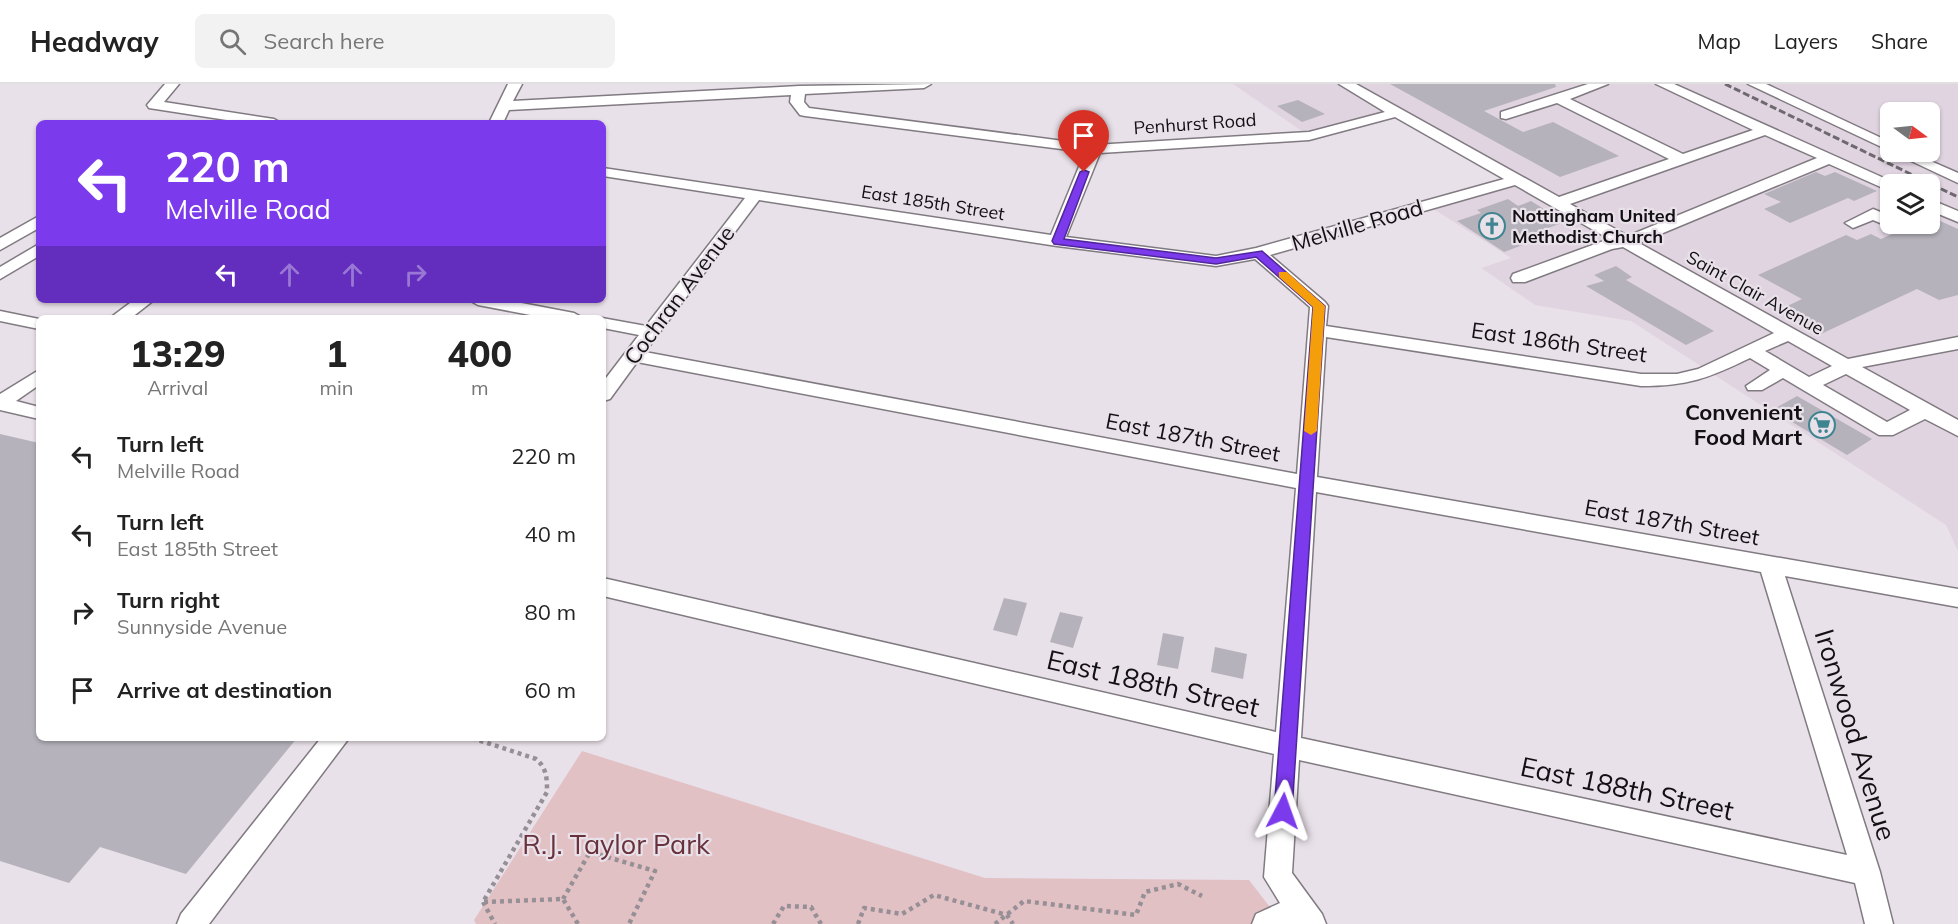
<!DOCTYPE html>
<html lang="en">
<head>
<meta charset="utf-8">
<style>
  body { margin:0; font-family:Mulish,sans-serif; background:#f2f2f2; color:#222; height:100vh; display:flex; flex-direction:column; font-size:22px; white-space:nowrap }
  * { box-sizing:border-box; margin:0 }
  p { font-size:20px; color:#767676 }
  .icon { flex:none; width:33px; height:33px; fill:none; stroke:currentColor; stroke-width:2; stroke-linecap:round; stroke-linejoin:round }
  .map { position:relative; flex:1; overflow:hidden }
  .side { position:absolute; left:36px; top:231px; width:570px; height:426px; display:flex; flex-direction:column; background:#fff; border-radius:9px; box-shadow:0 2px 4px #0004 }
  .side>* { flex:none }
  .top-card { position:absolute; left:36px; top:36px; width:570px; height:183px; border-radius:9px; box-shadow:0 2px 4px #0004; background:#7c3aed; color:#fff; overflow:hidden }
  .needle { width:39px; rotate:105deg }
  .controls { position:absolute; left:1880px; top:18px; display:grid; gap:12px }
  .controls a { display:grid; place-items:center; width:60px; height:60px; border-radius:9px; background:#fff; box-shadow:0 2px 4px #0004; font-size:30px }
  .pin { position:absolute; display:grid; place-items:center; width:51px; height:51px; color:#fff; margin:-62px -26px; border-radius:50% 50% 50% 0; rotate:-45deg; box-shadow:0 0 6px #0007 }
  .pin .icon { rotate:45deg }
  .me { position:absolute; width:66px; margin:-33px; rotate:4deg; stroke-linejoin:round; filter:drop-shadow(0 0 4px #0008) }
  .turn { display:flex; align-items:center; gap:21px; height:126px; padding:0 30px; font-size:27px }
  .turn .icon { width:78px; height:78px; stroke-width:2.5 }
  .turn b { display:block; font-size:42px; line-height:51px }
  .lanes { display:flex; align-items:center; height:57px; padding:0 30px; background:#0003; justify-content:center; gap:30px; direction:ltr }
  .lanes .off { opacity:.35 }
  .eta { display:flex; justify-content:space-evenly; align-items:center; height:102px; text-align:center }
  .eta b { font-size:36px; font-weight:800; line-height:42px }
  ul { padding:0; list-style:none }
  li { display:flex; align-items:center; gap:18px; height:78px; padding:0 30px }
  li div { flex:1 }
  li b { display:block; font-size:22px }
  li em { font-style:normal }
  header { display:flex; align-items:center; gap:36px; box-sizing:border-box; height:84px; padding:0 30px; background:#fff; border-bottom:2px solid #e0e0e0 }
  header strong { font-size:28px }
  nav { display:flex; gap:33px; margin-inline-start:auto; font-size:21px }
  .search { width:420px; height:54px; background:#f2f2f2; display:flex; align-items:center; gap:15px; box-sizing:border-box; padding:0 21px; border-radius:9px; color:#767676; font-size:22px }
  .map>svg:first-child { display:block }
</style>
</head>
<body>
<header>
<strong>Headway</strong>
<div class="search"><svg class="icon" aria-label="search" viewBox="0 0 24 24"><circle cx="10" cy="10" r="6"/><path d="M15 15l6 6"/></svg>Search here</div>
<nav><a>Map</a><a>Layers</a><a>Share</a></nav>
</header>
<div class="map">
<svg width="1958" height="840" viewBox="0 0 1958 840">
  <rect width="100%" height="100%" fill="#e9e1e9"/>
  <!-- built -->
  <path fill="#e1d4e1" fill-rule="evenodd" d="M1233 0H1958V467L1946 441 1631 237 1535 221 1481 184 1511 174 1427 121 1516 96 1396 29 1309 52ZM1890 28H1929V68H1890ZM1890 100H1929V140H1890Z"/>
  <!-- green -->
  <path fill="#e2c1c5" d="M582 667 985 794 1249 796 1283 840H476L474 836Z"/>
  <!-- building -->
  <path fill="#b5b2bb" d="M1390 0H1555L1556 3 1484 27 1523 48 1553 38 1619 72 1560 93Z
    M1298 16 1325 30 1302 38 1277 22Z
    M1816 88 1825 92 1835 88 1877 107 1854 117 1848 114 1790 139 1764 125 1781 118 1764 110Z
    M1508 115 1518 122 1531 117 1565 138 1520 154 1528 159 1504 168 1457 137 1481 129 1477 126Z
    M1929 132 1958 145V211L1939 216 1917 205 1821 250 1779 226 1802 215 1758 191 1846 151 1857 156 1871 150 1881 155 1915 140H1929Z
    M1616 182 1632 193 1626 196 1714 247 1686 261 1586 202 1604 197 1594 191Z
    M1797 312 1872 355 1847 371 1772 326Z
    M0 350 39 359V654H297L186 790 100 763 69 799 0 777Z
    M1004 514 1027 519 1017 552 993 546Z
    M1060 528 1083 533 1073 564 1050 558Z
    M1163 549 1184 553 1178 585 1157 581Z
    M1215 563 1247 570 1243 595 1211 588Z"/>
  <g fill="none" stroke-linecap="round" stroke-linejoin="round">
    <defs>
      <path id="minor" d="M165 0H179L164 18 274 35 281 39H246L149 24 147 21Z
        M508 0H522L513 17 799 2 931 0 924 4 805 10 804 18 809 24 1094 61 1309 48 1385 28 1339 0H1356L1559 113 1669 75 1557 19 1506 35 1501 34V28L1588 0H1608L1570 15 1683 70 1753 46 1656 0H1674L1895 99 1890 100V107L1885 105 1829 80 1639 159 1848 275 1958 253V265L1862 283 1958 336V352L1925 335 1893 351H1879L1783 294 1762 306H1748L1746 302 1770 286 1750 274C1709 294 1688 302 1641 302L1326 253 1317 393 1958 505V523L1785 492 1880 788 1893 840H1865L1855 799 1299 676 1292 789 1322 830 1326 840H1252L1256 830 1280 819 1264 793 1274 670 603 512V494L1276 648 1296 404 637 278 610 315 603 317V298L639 251 603 244 602 234 646 242 745 114 603 92V84L1051 151 1085 68 805 32 800 31 790 18 791 11 509 26 503 39H489ZM1395 33 1504 95 1256 164 1216 172 1066 153 1100 69 1309 56ZM1765 51 1817 74 1628 152 1570 120ZM1515 101 1609 155 1513 190 1511 194 1513 198H1525L1612 165 1623 163 1774 249 1698 285 1677 290H1641L1326 242 1328 222 1325 218 1270 171ZM759 116 1057 162 1216 182 1255 175 1310 223 1297 390 645 268ZM1788 257 1832 282 1809 293 1765 267ZM1846 290 1910 326 1887 338 1823 301ZM1316 408 1761 488 1847 771 1301 654Z
        M1748 0H1766L1890 58V67Z
        M1892 68H1910L1958 89V99Z
        M1929 115 1958 127V138L1929 126Z
        M1873 125 1890 132V140H1897L1890 143 1873 136 1853 144 1845 139Z
        M39 132V144L0 166V154Z
        M39 160V172L0 195V183Z
        M134 216H154L131 234H110Z
        M469 216H506L574 229 583 234H546L478 221Z
        M0 227 39 235V245L0 237Z
        M39 286V301L16 317 39 323V335L0 326V310Z
        M321 654H349L209 840H177L181 830Z"/>
    </defs>
    <!-- minor casing -->
    <use href="#minor" stroke="#807a81" stroke-width="3"/>
    <!-- path -->
    <path stroke="#969096" stroke-width="4.5" stroke-dasharray="4 4" stroke-linecap="butt" d="M472 654 536 675C547 684 547 695 547 708L483 818
      M563 815 590 768 655 787 629 840
      M483 818 495 840
      M484 818 563 815 578 840
      M773 840 784 822 811 823 821 840
      M858 840 864 824 902 830 934 811 1007 831 1013 840
      M995 840 1024 817 1136 831 1145 808 1178 800 1202 812"/>
    <!-- minor -->
    <use href="#minor" fill="#fff" fill-rule="evenodd"/>
    <!-- rail -->
    <path stroke="#6e696e" stroke-width="3" stroke-dasharray="7 3" stroke-linecap="butt" d="M1725 0 1958 113"/>
  </g>
  <!-- route -->
  <path fill="#7c3aed" stroke="#51269a" stroke-width="1.5" d="M1084 86 1089 88 1064 155 1216 174 1262 167 1325 222 1292 727 1289 733 1283 735 1277 733 1274 727 1313 223 1256 173 1216 180 1054 160 1052 157 1080 88Z"/>
  <!-- slow -->
  <path fill="#f59e0b" d="M1279 188H1287L1325 222 1317 347 1311 351 1304 347 1313 223 1279 193Z"/>
  <!-- icons -->
  <defs>
    <symbol id="church-ring" viewBox="-11 -11 22 22"><circle r="9.5" fill="#e9e1e9" stroke="#3f8491" stroke-width="1.5"/><path d="M-1.2-6h2.4v3.5h3.3v2.4h-3.3V6h-2.4V-.1h-3.3v-2.4h3.3Z" fill="#3f8491"/></symbol>
    <symbol id="supermarket-ring" viewBox="-11 -11 22 22"><circle r="9.5" fill="#e9e1e9" stroke="#3f8491" stroke-width="1.5"/><path d="M-6-5.5h2.5l.6 2H6L4.5 2H-2.5L-4.4-4H-6ZM-1.5 3.2a1.3 1.3 0 1 0 .1 0ZM3 3.2a1.3 1.3 0 1 0 .1 0Z" fill="#3f8491"/></symbol>
  </defs>
  <g fill-rule="evenodd">
    <use href="#church-ring" x="1477" y="127" width="30" height="30"/>
    <use href="#supermarket-ring" x="1807" y="326" width="30" height="30"/>
  </g>
  <g text-anchor="middle" stroke-width="4.5" stroke-linejoin="round" paint-order="stroke">
    <!-- far-street labels -->
    <g font-size="18" fill="#121013" stroke="#e9e1e9">
      <text transform="translate(1195 40) rotate(-4)" y="6">Penhurst Road</text>
      <text transform="translate(933 119) rotate(9)" y="6">East 185th Street</text>
      <text transform="translate(1755 209) rotate(29)" y="6">Saint Clair Avenue</text>
    </g>
    <!-- far-poi labels -->
    <g font-size="18" font-weight="bold" fill="#121013" stroke="#e9e1e9" text-anchor="start">
      <text x="1512" y="138">Nottingham United<tspan x="1512" dy="21">Methodist Church</tspan></text>
    </g>
    <!-- street labels -->
    <g font-size="22" fill="#121013" stroke="#e9e1e9">
      <text transform="translate(1357 141) rotate(-16)" y="8">Melville Road</text>
      <text transform="translate(679 211) rotate(-53)" y="8">Cochran Avenue</text>
      <text transform="translate(1559 258) rotate(8)" y="8">East 186th Street</text>
      <text transform="translate(1193 353) rotate(11)" y="8">East 187th Street</text>
      <text transform="translate(1672 438) rotate(10)" y="8">East 187th Street</text>
    </g>
    <!-- poi labels -->
    <g font-size="22" font-weight="bold" fill="#121013" stroke="#e9e1e9" text-anchor="end">
      <text x="1802" y="336">Convenient<tspan x="1802" dy="25">Food Mart</tspan></text>
    </g>
    <!-- near-street labels -->
    <g font-size="27" fill="#121013" stroke="#e9e1e9">
      <text transform="translate(1153 600) rotate(13)" y="9">East 188th Street</text>
      <text transform="translate(1855 651) rotate(73)" y="9">Ironwood Avenue</text>
      <text transform="translate(1627 705) rotate(12)" y="9">East 188th Street</text>
    </g>
    <!-- near-park labels -->
    <g font-size="27" fill="#68313b" stroke="#e9e1e9">
      <text x="616" y="770">R.J. Taylor Park</text>
    </g>
  </g>
</svg>
<div class="controls">
<a><svg class="needle" viewBox="-14 -14 28 28"><path d="M0-13l5 13h-10z" fill="#e53935"/><path d="M0 13l5-13h-10z" fill="#767676"/></svg></a>
<a><svg class="icon" aria-label="layers" viewBox="0 0 24 24"><path d="M12 4l9 5-9 5-9-5zM3 14l9 5 9-5"/></svg></a>
</div>
<div class="pin" style="left:1084px;top:88px;background:#d93025"><svg class="icon" aria-label="arrive" viewBox="0 0 24 24"><path d="M6 21V4h12l-3 4 3 4H6"/></svg></div>
<svg class="me" style="left:1283px;top:727px" viewBox="-20 -20 40 40"><path d="M0-17L14 15 0 8-14 15z" fill="#7c3aed" stroke="#fff" stroke-width="4"/></svg>
<div class="top-card">
<div class="turn"><svg class="icon" aria-label="left" viewBox="0 0 24 24"><path d="M17 20v-9H6M10 6l-5 5 5 5"/></svg><div><b>220 m</b>Melville Road</div></div>
<div class="lanes"><svg class="icon" aria-label="left" viewBox="0 0 24 24"><path d="M17 20v-9H6M10 6l-5 5 5 5"/></svg><svg class="icon off" aria-label="ahead" viewBox="0 0 24 24"><path d="M12 20V5M6 11l6-6 6 6"/></svg><svg class="icon off" aria-label="ahead" viewBox="0 0 24 24"><path d="M12 20V5M6 11l6-6 6 6"/></svg><svg class="icon off" aria-label="right" viewBox="0 0 24 24"><path d="M7 20v-9h11M14 6l5 5-5 5"/></svg></div>
</div>
<section class="side">
<div class="eta">
<div><b>13:29</b><p>Arrival</p></div>
<div><b>1</b><p>min</p></div>
<div><b>400</b><p>m</p></div>
</div>
<ul>
<li><svg class="icon" aria-label="left" viewBox="0 0 24 24"><path d="M17 20v-9H6M10 6l-5 5 5 5"/></svg><div><b>Turn left</b><p>Melville Road</p></div><em>220 m</em></li>
<li><svg class="icon" aria-label="left" viewBox="0 0 24 24"><path d="M17 20v-9H6M10 6l-5 5 5 5"/></svg><div><b>Turn left</b><p>East 185th Street</p></div><em>40 m</em></li>
<li><svg class="icon" aria-label="right" viewBox="0 0 24 24"><path d="M7 20v-9h11M14 6l5 5-5 5"/></svg><div><b>Turn right</b><p>Sunnyside Avenue</p></div><em>80 m</em></li>
<li><svg class="icon" aria-label="arrive" viewBox="0 0 24 24"><path d="M6 21V4h12l-3 4 3 4H6"/></svg><div><b>Arrive at destination</b></div><em>60 m</em></li>
</ul>
</section>
</div>
</body>
</html>
